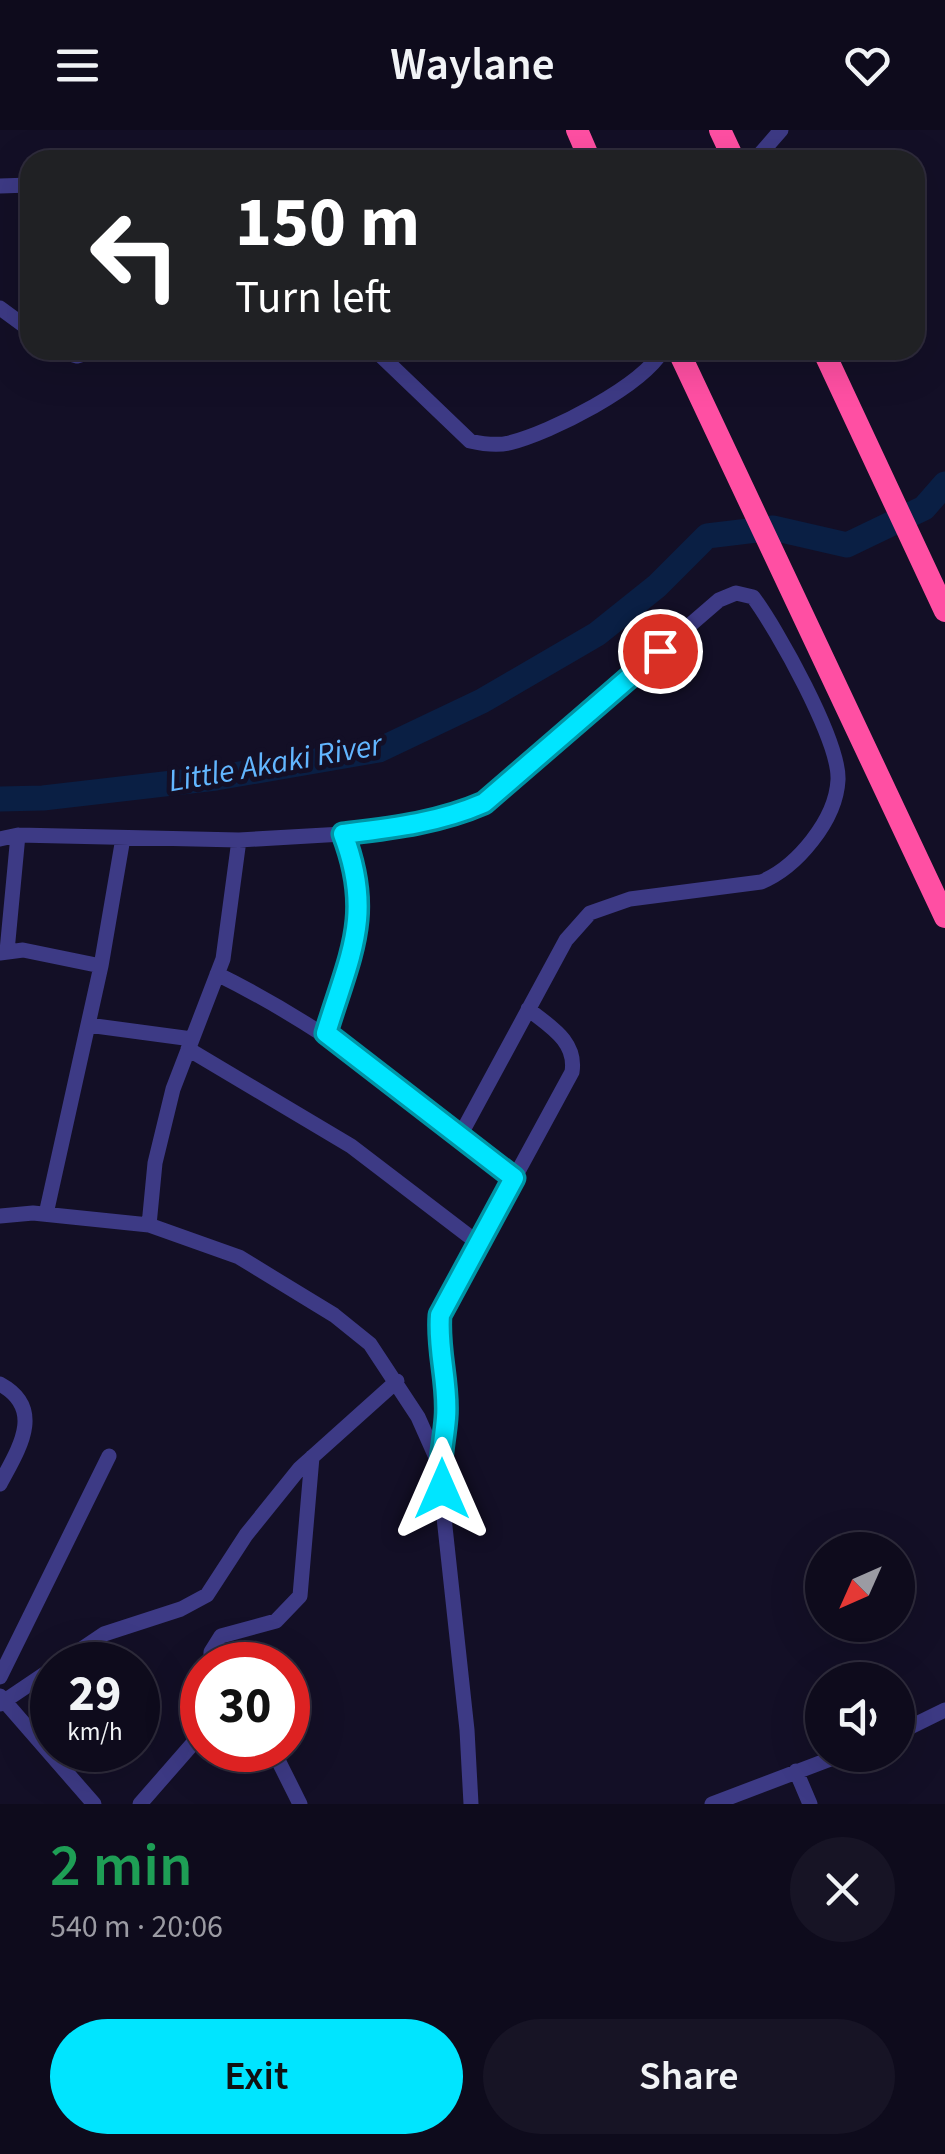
<!DOCTYPE html>
<html lang="en">
<head>
<meta charset="utf-8">
<style>
  body { margin:0; font-family:"Source Sans 3",sans-serif; background:#171425; color:#f1f3f6; height:100vh; display:flex; flex-direction:column; font-size:38px; white-space:nowrap }
  * { box-sizing:border-box; margin:0 }
  p { font-size:32px; color:#9b9ba3 }
  .icon { flex:none; width:55px; height:55px; fill:none; stroke:currentColor; stroke-width:2; stroke-linecap:round; stroke-linejoin:round }
  .map { position:relative; height:1674px; overflow:hidden }
  .drawer { display:flex; flex-direction:column; background:#0e0b1c; flex:1 }
  .drawer>* { flex:none }
  .top-card { position:absolute; left:20px; top:20px; width:905px; height:210px; border-radius:30px; box-shadow:0 10px 40px #0002,0 0 0 2px #2e2b3b; background:#202124; color:#fff; overflow:hidden }
  .needle { width:65px; rotate:225deg }
  .buttons { position:absolute; left:805px; top:1402px; display:grid; gap:20px }
  .buttons a { display:grid; place-items:center; width:110px; height:110px; border-radius:50%; background:#0e0b1c; box-shadow:0 10px 40px #0002,0 0 0 2px #2e2b3b; font-size:50px }
  .speed { position:absolute; left:30px; top:1512px; display:flex; gap:20px; font-size:50px; font-weight:700; text-align:center }
  .speed>* { display:grid; place-content:center; width:130px; height:130px; border-radius:50%; background:#0e0b1c; box-shadow:0 10px 40px #0002,0 0 0 2px #2e2b3b; line-height:1 }
  .speed small { font-size:25px; font-weight:400 }
  .speed .limit { border:15px solid #d22; background:#fff; color:#111 }
  .pin { position:absolute; display:grid; place-items:center; width:85px; height:85px; color:#fff; margin:-42px; border:5px solid #fff; border-radius:50%; box-shadow:0 2px 10px #0007 }
  .me { position:absolute; width:110px; margin:-55px; rotate:0deg; stroke-linejoin:round; filter:drop-shadow(0 0 8px #0008) }
  .turn { display:flex; align-items:center; gap:35px; height:210px; padding:0 50px; font-size:45px }
  .turn .icon { width:130px; height:130px; stroke-width:2.5 }
  .turn b { display:block; font-size:70px; line-height:85px }
  .round { display:grid; place-items:center; flex:none; width:105px; height:105px; border-radius:52px; background:#171425 }
  .head { display:flex; align-items:center; justify-content:space-between; height:170px; padding:0 50px }
  h1 { font-size:60px; font-weight:600; line-height:75px; color:#1e9e55 }
  .button { display:flex; gap:20px; margin-top:auto; padding:20px 50px }
  .button a { flex:1; height:115px; border-radius:60px; background:#00e5ff; color:#111; font-size:40px; font-weight:600; line-height:115px; text-align:center }
  .button a+a { background:#171425; color:#f1f3f6 }
  header { display:flex; justify-content:space-between; align-items:center; height:130px; padding:0 50px; background:#0e0b1c; font-size:45px; font-weight:600 }
  .map>svg:first-child { display:block }
</style>
</head>
<body>
<header><svg class="icon" aria-label="menu" viewBox="0 0 24 24"><path d="M4 6h16M4 12h16M4 18h16"/></svg>Waylane<svg class="icon" aria-label="heart" viewBox="0 0 24 24"><path d="M12 20l-8-8c-3-5 5-10 8-4 3-6 11-1 8 4z"/></svg></header>
<div class="map">
<svg width="945" height="1674" viewBox="0 0 945 1674">
  <rect width="100%" height="100%" fill="#130f26"/>
  <g fill="none" stroke-linecap="round" stroke-linejoin="round">
    <!-- river -->
    <path stroke="#0a1f44" stroke-width="25" d="M0 669 43 668 216 648 379 620 482 571 597 504 657 456 707 406 773 398 847 415 924 378 945 354"/>
    <!-- minor -->
    <path stroke="#3d3a85" stroke-width="15" d="M755 30 781 0
      M0 56 30 55
      M0 178 30 200
      M57 220 77 226 97 220
      M375 220 470 311C483 314 496 316 509 313 552 302 641 257 663 220
      M0 709 18 705 239 710 343 704 406 697 454 686 484 673 719 470 736 463 753 467C777 499 840 612 838 650 836 690 797 737 761 752L630 769 590 783 566 810 461 1004
      M7 821 18 705
      M0 823 23 820 101 836
      M217 844C327 898 419 971 514 1048
      M88 895 192 909
      M326 903C350 824 373 786 343 704
      M188 919 351 1016 478 1113
      M46 1084 101 836 123 708
      M0 1086 33 1083 149 1095 239 1127 334 1185 370 1214 418 1287 438 1332 467 1600 471 1674
      M149 1095 155 1033 173 959 223 829 239 710
      M0 1254C46 1279 18 1320 0 1354
      M439 1330 447 1286 438 1210 440 1185 572 942C577 911 549 896 528 879
      M58 1535 104 1504 181 1479 207 1465 246 1405 300 1338 397 1251
      M211 1535V1522L221 1506 276 1491 300 1466 312 1327
      M0 1547 109 1326
      M0 1566 94 1674
      M0 1574 52 1539
      M898 1603 945 1580
      M273 1620 300 1674
      M796 1641 810 1674
      M140 1674 202 1603
      M712 1674 841 1625"/>
    <!-- highway -->
    <path stroke="#ff4fa3" stroke-width="22" d="M577 0 590 30
      M720 0 734 30
      M678 220 945 787
      M823 220 945 481"/>
  </g>
  <g fill="none" stroke-linecap="round" stroke-linejoin="round">
    <defs>
      <path id="route" d="M442 1359C438 1333 444 1314 446 1288 449 1254 437 1220 440 1185L514 1048 326 903C350 824 374 785 343 704 392 698 438 693 484 673L660 521"/>
    </defs>
    <!-- route casing -->
    <use href="#route" stroke="#0095a6" stroke-width="25"/>
    <!-- route -->
    <use href="#route" stroke="#00e5ff" stroke-width="18"/>
  </g>
  <g text-anchor="middle" stroke-width="10" stroke-linejoin="round" paint-order="stroke">
    <!-- water labels -->
    <g font-size="32" font-style="italic" fill="#62b6ff" stroke="#130f26">
      <text transform="translate(275 632) rotate(-10)" y="11">Little Akaki River</text>
    </g>
  </g>
</svg>
<div class="buttons">
<a><svg class="needle" viewBox="-14 -14 28 28"><path d="M0-13l5 13h-10z" fill="#e53935"/><path d="M0 13l5-13h-10z" fill="#9b9ba3"/></svg></a>
<a><svg class="icon" aria-label="sound" viewBox="0 0 24 24"><path d="M4 9h4l5-4v14l-5-4H4zM17 9q2 3 0 6"/></svg></a>
</div>
<div class="speed"><div>29<small>km/h</small></div><div class="limit">30</div></div>
<div class="pin" style="left:660px;top:521px;background:#d93025"><svg class="icon" aria-label="arrive" viewBox="0 0 24 24"><path d="M6 21V4h12l-3 4 3 4H6"/></svg></div>
<svg class="me" style="left:442px;top:1359px" viewBox="-20 -20 40 40"><path d="M0-17L14 15 0 8-14 15z" fill="#00e5ff" stroke="#fff" stroke-width="4"/></svg>
<div class="top-card">
<div class="turn"><svg class="icon" aria-label="left" viewBox="0 0 24 24"><path d="M17 20v-9H6M10 6l-5 5 5 5"/></svg><div><b>150 m</b>Turn left</div></div>
</div>
</div>
<section class="drawer">
<div class="head"><div><h1>2 min</h1><p>540 m · 20:06</p></div><a class="round"><svg class="icon" aria-label="close" viewBox="0 0 24 24"><path d="M6 6l12 12M18 6L6 18"/></svg></a></div>
<div class="button"><a>Exit</a><a>Share</a></div>
</section>
</body>
</html>
